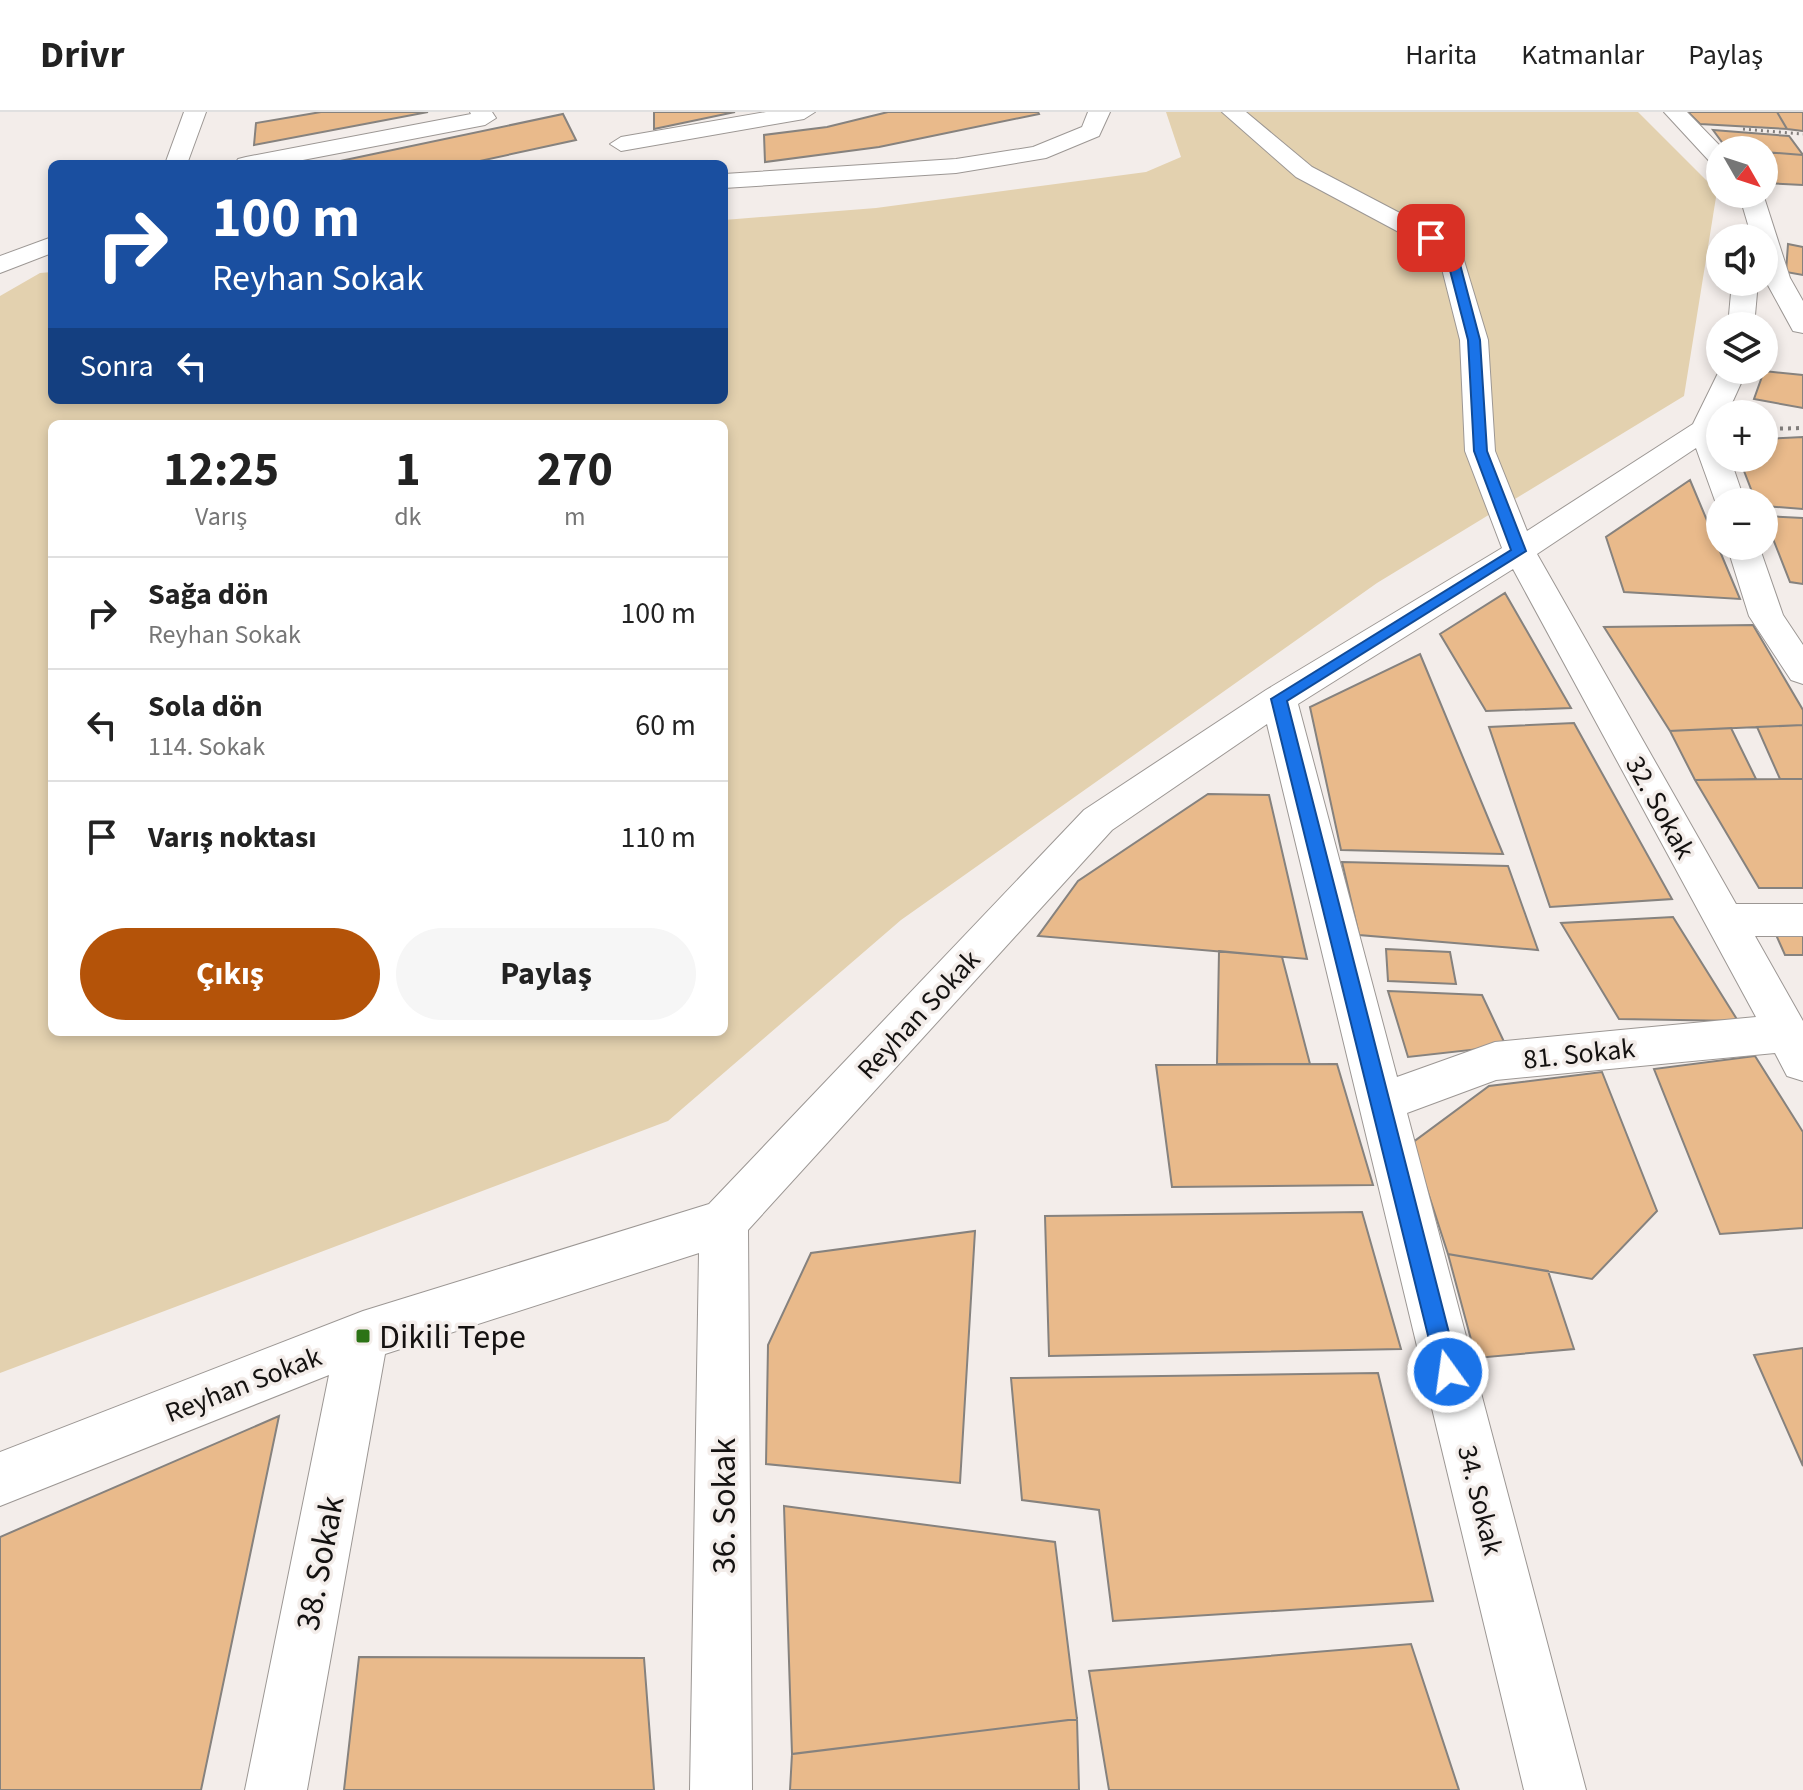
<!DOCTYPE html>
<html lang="tr">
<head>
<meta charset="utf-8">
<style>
  body { margin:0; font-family:"Source Sans 3",sans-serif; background:#f6f6f6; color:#222; height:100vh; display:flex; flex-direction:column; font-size:30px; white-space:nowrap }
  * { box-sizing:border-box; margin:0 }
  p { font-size:26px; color:#767676 }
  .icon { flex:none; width:44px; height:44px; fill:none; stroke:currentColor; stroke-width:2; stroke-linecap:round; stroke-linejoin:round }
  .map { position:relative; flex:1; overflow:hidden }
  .drawer { position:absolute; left:48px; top:308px; width:680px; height:616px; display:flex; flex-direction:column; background:#fff; border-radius:12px; box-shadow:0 4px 12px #0003 }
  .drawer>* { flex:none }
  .banner { position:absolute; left:48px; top:48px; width:680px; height:244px; border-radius:12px; box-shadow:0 4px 12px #0003; background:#1a4fa0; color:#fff; overflow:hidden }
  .needle { width:52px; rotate:129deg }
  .tools { position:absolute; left:1706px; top:24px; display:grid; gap:16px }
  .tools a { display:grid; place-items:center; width:72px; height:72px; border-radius:50%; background:#fff; box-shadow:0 4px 12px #0003; font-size:40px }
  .pin { position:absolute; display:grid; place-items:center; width:68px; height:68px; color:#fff; margin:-34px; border-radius:16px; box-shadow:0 4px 12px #0006 }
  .me { position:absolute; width:88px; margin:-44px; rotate:346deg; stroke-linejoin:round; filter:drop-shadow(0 0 6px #0008) }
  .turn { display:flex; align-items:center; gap:28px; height:168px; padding:0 32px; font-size:36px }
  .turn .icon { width:104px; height:104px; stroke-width:2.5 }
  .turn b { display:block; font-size:56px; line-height:68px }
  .then { display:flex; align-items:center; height:76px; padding:0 32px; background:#0003; gap:16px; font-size:30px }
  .eta { display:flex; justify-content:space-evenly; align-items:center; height:136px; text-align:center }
  .eta b { font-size:48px; font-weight:700; line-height:56px }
  .cta { display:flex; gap:16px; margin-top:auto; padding:16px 32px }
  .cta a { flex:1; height:92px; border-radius:48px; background:#b45309; color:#fff; font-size:32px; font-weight:700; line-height:92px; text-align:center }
  .cta a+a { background:#f6f6f6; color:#222 }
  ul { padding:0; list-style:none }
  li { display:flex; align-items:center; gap:24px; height:112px; padding:0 32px; border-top:2px solid #e0e0e0 }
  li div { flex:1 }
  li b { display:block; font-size:30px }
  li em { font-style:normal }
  header { display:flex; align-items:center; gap:48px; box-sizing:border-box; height:112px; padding:0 40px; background:#fff; border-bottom:2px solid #e0e0e0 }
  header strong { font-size:38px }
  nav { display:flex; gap:44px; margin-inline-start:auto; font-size:28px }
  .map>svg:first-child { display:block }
</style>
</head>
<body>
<header>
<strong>Drivr</strong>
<nav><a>Harita</a><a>Katmanlar</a><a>Paylaş</a></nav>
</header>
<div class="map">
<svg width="1803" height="1678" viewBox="0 0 1803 1678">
  <rect width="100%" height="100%" fill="#f3edea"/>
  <!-- green -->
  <path fill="#e3d1af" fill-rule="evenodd" d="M1166 0H1638L1717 79 1684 284 1377 471 901 808 668 1009 0 1261V184L40 161 52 160V288H724V108L876 96 1146 60 1181 45ZM52 312H724V920H52Z"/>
  <!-- building -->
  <path fill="#e9ba8b" stroke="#86827e" stroke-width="2" d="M321 0H428L254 33 256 11Z
    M654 0H735L654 17Z
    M888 0H1038L1039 2 879 35 765 50 764 23 827 15Z
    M1688 0H1777L1787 17 1700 12Z
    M1777 0H1803V19L1787 17Z
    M563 2 576 28 466 52H326Z
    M1713 18 1789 24 1803 43 1727 37Z
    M1764 40 1803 43V73L1764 71Z
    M1788 132 1803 135V163L1786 160Z
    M1764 259 1803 263V296L1754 287Z
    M1803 325V397L1764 394V390H1756L1739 346H1764V327Z
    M1690 368 1740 487 1624 480 1606 425Z
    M1764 404 1803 406V472L1790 470Z
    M1505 481 1571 596 1486 599 1440 522Z
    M1753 513 1803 598V613L1670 619 1604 515Z
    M1420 542 1503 742 1341 738 1310 595Z
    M1574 611 1672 787 1550 795 1489 615Z
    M1803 613V667H1780L1757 615Z
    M1731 616 1756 667 1695 668 1670 619Z
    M1780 667H1803V776H1759L1695 668Z
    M1208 682 1269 683 1307 847 1038 824 1078 769Z
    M1342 750 1508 754 1538 838 1359 823Z
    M1673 805 1738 909 1619 907 1561 811Z
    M1773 816H1803V843H1785Z
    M1386 837 1450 840 1456 872 1388 869Z
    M1219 839 1282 845 1310 952H1217Z
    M1388 879 1482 883 1506 934 1408 945Z
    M1755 944 1803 1020V1116L1720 1122 1654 957Z
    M1337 952 1373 1073 1172 1075 1156 953Z
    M1602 960 1657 1099 1592 1167 1448 1142 1412 1031 1489 974Z
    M1362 1100 1401 1237 1049 1244 1045 1104Z
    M975 1119 960 1371 766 1352 768 1233 811 1141Z
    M1448 1142 1548 1159 1574 1237 1476 1246Z
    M1803 1236V1354L1754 1243Z
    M1378 1261 1433 1489 1113 1509 1099 1398 1022 1388 1011 1266Z
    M279 1304 201 1678H0V1425Z
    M784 1394 1055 1430 1077 1607 792 1642Z
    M1411 1532 1459 1678H1109L1089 1559Z
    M359 1545 644 1546 654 1678H344Z
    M1077 1607 1079 1678H790L792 1642Z"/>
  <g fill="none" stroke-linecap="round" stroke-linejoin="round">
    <defs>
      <path id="street" d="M184 0H206L187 52H165Z
        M470 0H492L496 6 485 13 282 52H235L238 47 246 45 471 2Z
        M766 0H815L804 7 621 39 610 32 621 25Z
        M1088 0H1110L1099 24 1046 46 956 61 724 76V62L956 47 1033 35 1082 15Z
        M1222 0H1246L1312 55 1459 132 1488 228 1495 339 1527 419 1693 312 1720 257 1747 258 1727 302H1720V346H1730L1745 390H1720L1718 397 1696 336 1537 442 1736 792H1803V824H1755L1803 909V969L1787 964 1775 941 1496 968 1407 1001 1586 1678H1524L1267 612 1112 718 748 1118 752 1678H690L699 1141 385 1242 307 1678H245L329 1263 0 1394V1340L363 1199 709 1092 1084 698 1266 578 1502 436 1465 339 1460 228 1438 141 1296 65ZM1513 457 1756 905 1495 930 1397 965 1298 592Z
        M1664 0H1687L1724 38H1720V54L1712 52Z
        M1739 82H1763L1790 166 1803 189V221L1793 219 1764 166V126H1752Z
        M52 125V141L0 161V144Z
        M1732 170H1758L1754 214H1728Z
        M1727 434H1759L1783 503 1803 533V572L1791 568 1749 504Z"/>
    </defs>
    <!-- street casing -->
    <use href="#street" stroke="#9c9794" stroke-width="2"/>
    <!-- path-far1 -->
    <path stroke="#827e7c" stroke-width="3" stroke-dasharray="2 4" stroke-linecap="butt" d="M1743 17 1803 22"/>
    <!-- path -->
    <path stroke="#827e7c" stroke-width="4" stroke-dasharray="3 5" stroke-linecap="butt" d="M1764 317 1803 316"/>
    <!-- street -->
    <use href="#street" fill="#fff" fill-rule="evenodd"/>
  </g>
  <!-- route -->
  <path fill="#1a73e8" stroke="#114b97" stroke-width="2" d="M1431 123 1456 137 1480 228 1487 339 1526 439 1287 589 1459 1260 1456 1268 1448 1271 1440 1268 1437 1260 1271 587 1511 438 1474 339 1468 228 1445 139 1427 129 1426 126Z"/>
  <!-- markers -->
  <rect fill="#2c7316" stroke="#f3edea" stroke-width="3" x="355" y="1216" width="16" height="16" rx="4"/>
  <g text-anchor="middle" stroke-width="7" stroke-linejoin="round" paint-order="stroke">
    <!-- street labels -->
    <g font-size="28" fill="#141211" stroke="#f3edea">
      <text transform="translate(1661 695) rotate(61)" y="10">32. Sokak</text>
      <text transform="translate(918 902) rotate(-47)" y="10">Reyhan Sokak</text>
      <text transform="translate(1579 941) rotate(-6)" y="10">81. Sokak</text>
      <text transform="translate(243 1272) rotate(-21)" y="10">Reyhan Sokak</text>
      <text transform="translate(1481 1388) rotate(76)" y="10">34. Sokak</text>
    </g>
    <!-- near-poi labels -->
    <g font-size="34" fill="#141211" stroke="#f3edea" text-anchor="start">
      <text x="379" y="1236">Dikili Tepe</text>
    </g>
    <!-- near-street labels -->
    <g font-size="34" fill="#141211" stroke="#f3edea">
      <text transform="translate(723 1394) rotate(-90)" y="12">36. Sokak</text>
      <text transform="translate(319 1451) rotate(-79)" y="12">38. Sokak</text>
    </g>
  </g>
</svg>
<div class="tools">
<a><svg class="needle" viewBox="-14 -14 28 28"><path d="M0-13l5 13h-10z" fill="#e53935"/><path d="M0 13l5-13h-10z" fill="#767676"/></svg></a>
<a><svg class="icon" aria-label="sound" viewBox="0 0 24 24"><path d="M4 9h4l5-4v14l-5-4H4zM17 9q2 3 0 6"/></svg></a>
<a><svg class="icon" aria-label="layers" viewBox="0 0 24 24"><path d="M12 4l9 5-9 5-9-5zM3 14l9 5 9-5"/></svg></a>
<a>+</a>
<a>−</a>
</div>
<div class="pin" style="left:1431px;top:126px;background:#d93025"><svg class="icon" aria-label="arrive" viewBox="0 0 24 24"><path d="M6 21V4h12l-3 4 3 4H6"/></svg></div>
<svg class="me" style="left:1448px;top:1260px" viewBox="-20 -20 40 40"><circle r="17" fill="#1a73e8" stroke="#fff" stroke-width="3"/><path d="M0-11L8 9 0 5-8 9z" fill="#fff"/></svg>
<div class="banner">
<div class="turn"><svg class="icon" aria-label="right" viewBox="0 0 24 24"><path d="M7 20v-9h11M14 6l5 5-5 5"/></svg><div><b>100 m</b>Reyhan Sokak</div></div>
<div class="then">Sonra<svg class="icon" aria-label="left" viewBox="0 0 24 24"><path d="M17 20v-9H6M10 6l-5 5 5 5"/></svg></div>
</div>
<section class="drawer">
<div class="eta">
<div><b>12:25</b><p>Varış</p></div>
<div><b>1</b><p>dk</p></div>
<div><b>270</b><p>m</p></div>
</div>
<ul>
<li><svg class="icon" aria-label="right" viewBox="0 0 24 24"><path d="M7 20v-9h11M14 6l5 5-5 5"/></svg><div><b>Sağa dön</b><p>Reyhan Sokak</p></div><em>100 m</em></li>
<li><svg class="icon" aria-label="left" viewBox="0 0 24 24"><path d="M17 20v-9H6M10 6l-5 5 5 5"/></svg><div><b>Sola dön</b><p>114. Sokak</p></div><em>60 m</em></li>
<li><svg class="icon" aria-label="arrive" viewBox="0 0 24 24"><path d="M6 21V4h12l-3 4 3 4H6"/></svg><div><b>Varış noktası</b></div><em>110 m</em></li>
</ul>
<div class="cta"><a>Çıkış</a><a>Paylaş</a></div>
</section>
</div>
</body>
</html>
